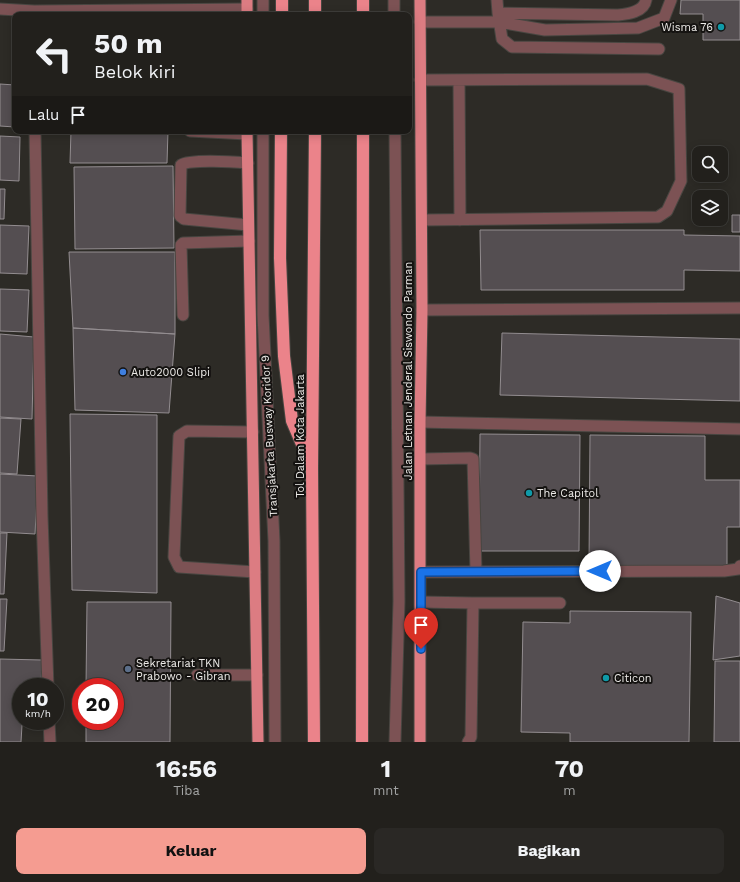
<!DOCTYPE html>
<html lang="id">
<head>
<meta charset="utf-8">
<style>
  body { margin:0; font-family:"Work Sans",sans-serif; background:#2a2825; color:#f1f3f6; height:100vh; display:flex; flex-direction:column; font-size:15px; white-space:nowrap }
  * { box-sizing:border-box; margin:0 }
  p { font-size:13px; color:#a2a3a3 }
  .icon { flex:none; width:22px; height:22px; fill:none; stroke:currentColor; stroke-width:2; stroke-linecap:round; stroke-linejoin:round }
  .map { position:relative; height:742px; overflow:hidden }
  .drawer { display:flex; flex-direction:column; background:#22201c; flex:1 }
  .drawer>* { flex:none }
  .top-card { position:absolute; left:12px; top:12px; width:400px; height:122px; border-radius:8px; box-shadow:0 2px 10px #0003,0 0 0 1px #3f3e3b; background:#22201c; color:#f1f3f6; overflow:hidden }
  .controls { position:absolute; left:692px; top:146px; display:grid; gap:8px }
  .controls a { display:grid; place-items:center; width:36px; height:36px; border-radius:8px; background:#22201c; box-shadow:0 2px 10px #0003,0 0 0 1px #3f3e3b; font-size:20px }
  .speed { position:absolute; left:12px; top:678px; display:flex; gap:8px; font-size:20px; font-weight:700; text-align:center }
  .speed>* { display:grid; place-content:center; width:52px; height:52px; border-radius:50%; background:#22201c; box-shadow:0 2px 10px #0003,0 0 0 1px #3f3e3b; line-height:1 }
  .speed small { font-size:10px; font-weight:400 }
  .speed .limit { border:6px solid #d22; background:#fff; color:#111 }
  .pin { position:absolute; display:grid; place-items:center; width:34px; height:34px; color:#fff; margin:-41px -17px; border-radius:50% 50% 50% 0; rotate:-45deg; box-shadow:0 0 4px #0007 }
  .pin .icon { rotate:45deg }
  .me { position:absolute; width:44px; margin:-22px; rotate:270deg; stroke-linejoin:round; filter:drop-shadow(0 0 3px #0008) }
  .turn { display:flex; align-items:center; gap:14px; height:84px; padding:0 16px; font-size:18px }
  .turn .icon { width:52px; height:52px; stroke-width:2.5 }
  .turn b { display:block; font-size:28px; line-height:34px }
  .then { display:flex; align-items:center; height:38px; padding:0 16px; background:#0003; gap:8px; font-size:15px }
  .eta { display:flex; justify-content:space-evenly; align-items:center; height:68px; text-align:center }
  .eta b { font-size:24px; font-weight:700; line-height:28px }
  .cta { display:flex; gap:8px; margin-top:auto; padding:8px 16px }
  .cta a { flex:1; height:46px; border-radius:8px; background:#f59c91; color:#111; font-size:16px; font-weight:700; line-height:46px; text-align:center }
  .cta a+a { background:#2a2825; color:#f1f3f6 }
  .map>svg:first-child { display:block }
</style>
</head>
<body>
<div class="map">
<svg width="740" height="742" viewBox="0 0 740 742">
  <rect width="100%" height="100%" fill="#2d2b26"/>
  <!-- building -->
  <path fill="#544e51" stroke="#938d90" d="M681 0H740V40H703V14H680Z
    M0 84 15 85V127L0 126Z
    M71 131H168L167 163H70Z
    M0 136 20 137 19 181 0 180Z
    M173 166 174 248 75 249 74 167Z
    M0 189H5L4 219H0Z
    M732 215H740V232H732Z
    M0 225 29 226 27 274 0 273Z
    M480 230H684V235L740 236V271L684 270V290H481Z
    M69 252H175V334L73 328Z
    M0 289 29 290 27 332 0 331Z
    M73 328 175 334 169 413 75 410Z
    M502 333 740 339V401L500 395Z
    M0 334 34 337 32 419 0 417Z
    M70 414 157 415V593L72 590Z
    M0 418 21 419 17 474 0 473Z
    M480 434 580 435 579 551H479Z
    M590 435 705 436V480H740V527H727V567L589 565Z
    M0 474 38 476 35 534 0 532Z
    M0 533H7L4 594H0Z
    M716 596 740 603V656L713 660Z
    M0 599H7L4 651H0Z
    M87 602H171L170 742H86V721H115V687H86Z
    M570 611 691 612 689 742H570V733L521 732 523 622 570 623Z
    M0 659 42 660 41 687H21V721H40V726L22 725 21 742H0Z
    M715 661H740V742H714Z"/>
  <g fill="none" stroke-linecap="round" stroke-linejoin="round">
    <defs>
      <path id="service" d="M263 0V15
        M497 0 498 13 618 15C628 14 644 12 646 0
        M498 13 502 39 512 47 659 49
        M394 15V0
        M420 22H499L545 30 638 28 664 18 671 0
        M420 80 647 79 679 89 681 181 667 211 658 217 422 220
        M459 80 460 220
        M190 131 247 134
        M263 131V315L274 541 275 742
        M395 131 399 601 395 742
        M248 163C235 162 190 159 181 165L180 216 184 219 248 225
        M422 310 739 308
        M183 315 181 245 183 243 249 241
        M420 422 740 429
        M253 432 187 431 179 436 174 557 179 567 255 572
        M420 459 470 458 473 459 476 572
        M421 572 724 571 738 569 740 566
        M421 602 473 603 471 737 468 742
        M473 603H560
        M197 675H257"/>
      <path id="minor" d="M0 9 34 11 247 9
        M35 131 42 516 48 687
        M49 721 50 742"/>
      <path id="trunk" d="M420 0 422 310 420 422V742
        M247 15V0
        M247 131 258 742"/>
      <path id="motorway" d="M315 0V15
        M282 15V0
        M363 15V0
        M281 131 280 258 284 356 292 421 310 463
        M314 742 312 468 315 131
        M362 742 363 131"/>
    </defs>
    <!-- service casing -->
    <use href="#service" stroke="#484641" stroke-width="13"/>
    <!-- minor casing -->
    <use href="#minor" stroke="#484641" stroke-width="13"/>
    <!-- trunk casing -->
    <use href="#trunk" stroke="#484641" stroke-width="13"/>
    <!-- motorway casing -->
    <use href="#motorway" stroke="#484641" stroke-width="14"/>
    <!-- service -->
    <use href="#service" stroke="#7c5254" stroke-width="11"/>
    <!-- minor -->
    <use href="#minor" stroke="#7c5254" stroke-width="11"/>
    <!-- trunk -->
    <use href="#trunk" stroke="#dc7c82" stroke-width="11"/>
    <!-- motorway -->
    <use href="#motorway" stroke="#eb838a" stroke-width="12"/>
  </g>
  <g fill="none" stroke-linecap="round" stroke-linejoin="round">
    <defs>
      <path id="route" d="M421 649V572L600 571"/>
    </defs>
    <!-- route casing -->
    <use href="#route" stroke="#114b97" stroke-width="10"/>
    <!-- route -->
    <use href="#route" stroke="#1a73e8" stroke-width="7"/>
  </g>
  <!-- markers -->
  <g fill="#0f9aa8" stroke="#151311" stroke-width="1.5">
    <circle cx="721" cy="27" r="4"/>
    <circle cx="529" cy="493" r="4"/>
    <circle cx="606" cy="678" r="4"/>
  </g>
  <circle fill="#3f7fe0" stroke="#151311" stroke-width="1.5" cx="123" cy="372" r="4"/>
  <circle fill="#5c6f8a" stroke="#151311" stroke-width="1.5" cx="128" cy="669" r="4"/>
  <g text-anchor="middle" stroke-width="4" stroke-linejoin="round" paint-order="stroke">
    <!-- poi labels -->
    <g font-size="11" fill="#edebe8" stroke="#151311" text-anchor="start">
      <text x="713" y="31" text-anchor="end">Wisma 76</text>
      <text x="131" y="376">Auto2000 Slipi</text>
      <text x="537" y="497">The Capitol</text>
      <text x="136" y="667">Sekretariat TKN<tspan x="136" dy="13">Prabowo - Gibran</tspan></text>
      <text x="614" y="682">Citicon</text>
    </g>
    <!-- street labels -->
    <g font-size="11" fill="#edebe8" stroke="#151311">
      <text transform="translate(408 371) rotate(-90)" y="4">Jalan Letnan Jenderal Siswondo Parman</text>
      <text transform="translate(269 436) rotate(-93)" y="4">Transjakarta Busway Koridor 9</text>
      <text transform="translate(300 436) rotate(-90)" y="4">Tol Dalam Kota Jakarta</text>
    </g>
  </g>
</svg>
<div class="controls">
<a><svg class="icon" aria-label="search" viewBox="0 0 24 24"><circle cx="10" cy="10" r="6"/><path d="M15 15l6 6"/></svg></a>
<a><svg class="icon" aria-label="layers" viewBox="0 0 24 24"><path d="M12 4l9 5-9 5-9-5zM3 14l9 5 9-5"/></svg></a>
</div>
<div class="speed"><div>10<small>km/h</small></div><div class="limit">20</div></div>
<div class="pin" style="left:421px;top:649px;background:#d93025"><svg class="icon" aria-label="arrive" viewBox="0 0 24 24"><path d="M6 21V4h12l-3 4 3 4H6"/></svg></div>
<svg class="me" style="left:600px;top:571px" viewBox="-20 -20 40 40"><circle r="19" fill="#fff"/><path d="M0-13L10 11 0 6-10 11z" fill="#1a73e8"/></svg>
<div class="top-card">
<div class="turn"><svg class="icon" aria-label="left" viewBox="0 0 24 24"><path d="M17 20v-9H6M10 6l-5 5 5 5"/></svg><div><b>50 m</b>Belok kiri</div></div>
<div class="then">Lalu<svg class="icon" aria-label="arrive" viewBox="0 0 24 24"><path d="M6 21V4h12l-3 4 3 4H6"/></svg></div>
</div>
</div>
<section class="drawer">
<div class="eta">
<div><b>16:56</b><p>Tiba</p></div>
<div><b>1</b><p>mnt</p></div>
<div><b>70</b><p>m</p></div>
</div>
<div class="cta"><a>Keluar</a><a>Bagikan</a></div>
</section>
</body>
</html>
